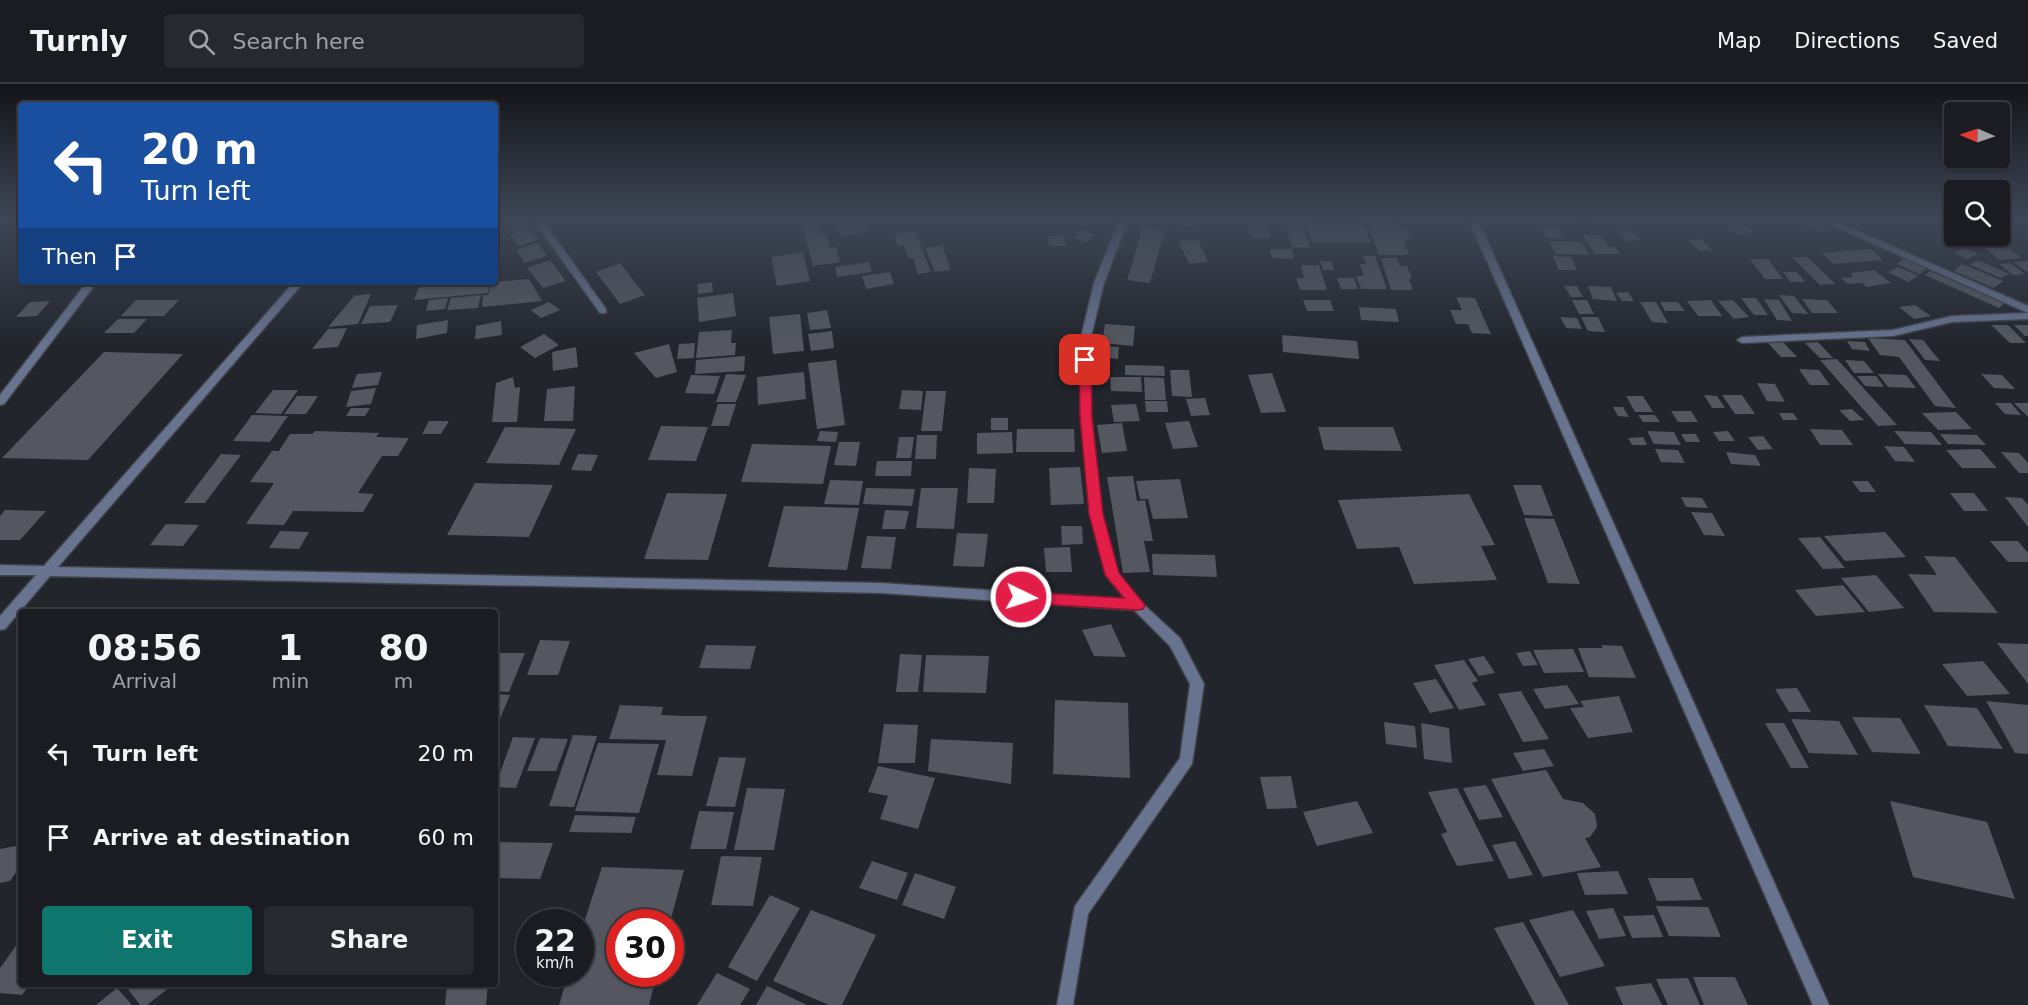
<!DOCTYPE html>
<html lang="en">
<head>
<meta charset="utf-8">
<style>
  body { margin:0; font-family:"DejaVu Sans",sans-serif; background:#27292e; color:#f1f3f6; height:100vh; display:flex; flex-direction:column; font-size:22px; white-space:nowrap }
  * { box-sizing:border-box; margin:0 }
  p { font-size:20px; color:#9fa1a5 }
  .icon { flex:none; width:33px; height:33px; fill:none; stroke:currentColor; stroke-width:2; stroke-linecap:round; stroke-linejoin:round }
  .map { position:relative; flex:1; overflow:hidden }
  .details { position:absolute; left:18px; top:525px; width:480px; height:378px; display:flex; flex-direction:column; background:#1a1c21; border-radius:6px; box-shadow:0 2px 4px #0004,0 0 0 2px #383a3f }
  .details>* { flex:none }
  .top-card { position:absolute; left:18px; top:18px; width:480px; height:183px; border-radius:6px; box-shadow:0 2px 4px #0004,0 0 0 2px #383a3f; background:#1a4fa0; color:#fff; overflow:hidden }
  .needle { width:39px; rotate:272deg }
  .buttons { position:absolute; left:1944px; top:18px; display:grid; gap:12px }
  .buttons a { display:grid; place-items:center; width:66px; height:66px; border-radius:6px; background:#1a1c21; box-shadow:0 2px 4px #0004,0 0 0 2px #383a3f; font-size:30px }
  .speed { position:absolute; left:516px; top:825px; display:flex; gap:12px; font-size:30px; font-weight:700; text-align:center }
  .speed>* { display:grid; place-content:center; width:78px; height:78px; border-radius:50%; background:#1a1c21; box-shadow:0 2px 4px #0004,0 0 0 2px #383a3f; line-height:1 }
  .speed small { font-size:15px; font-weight:400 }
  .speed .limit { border:9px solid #d22; background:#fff; color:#111 }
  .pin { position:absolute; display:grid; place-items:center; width:51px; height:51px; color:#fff; margin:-26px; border-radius:12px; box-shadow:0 3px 9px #0006 }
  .me { position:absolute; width:66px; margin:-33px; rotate:94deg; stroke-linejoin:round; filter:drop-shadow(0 0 4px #0008) }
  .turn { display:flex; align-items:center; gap:21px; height:126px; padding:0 24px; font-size:27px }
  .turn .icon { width:78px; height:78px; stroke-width:2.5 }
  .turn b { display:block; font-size:42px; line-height:51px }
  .then { display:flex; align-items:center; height:57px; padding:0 24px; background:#0003; gap:12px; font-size:22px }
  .eta { display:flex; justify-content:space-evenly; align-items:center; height:102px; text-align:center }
  .eta b { font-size:36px; font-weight:700; line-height:42px }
  .action { display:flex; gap:12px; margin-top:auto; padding:12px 24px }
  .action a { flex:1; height:69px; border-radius:6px; background:#0f766e; color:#fff; font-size:24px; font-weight:700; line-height:69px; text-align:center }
  .action a+a { background:#27292e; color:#f1f3f6 }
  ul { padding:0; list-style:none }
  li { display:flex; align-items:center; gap:18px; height:84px; padding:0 24px }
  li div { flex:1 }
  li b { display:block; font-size:22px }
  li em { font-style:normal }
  header { display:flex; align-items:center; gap:36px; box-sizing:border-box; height:84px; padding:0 30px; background:#1a1c21; border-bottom:2px solid #383a3f }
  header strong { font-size:28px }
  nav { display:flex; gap:33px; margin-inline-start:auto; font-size:21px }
  .search { width:420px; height:54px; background:#27292e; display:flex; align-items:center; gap:15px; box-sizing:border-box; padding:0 21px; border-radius:6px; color:#9fa1a5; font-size:22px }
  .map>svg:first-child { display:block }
</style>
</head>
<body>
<header>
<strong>Turnly</strong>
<div class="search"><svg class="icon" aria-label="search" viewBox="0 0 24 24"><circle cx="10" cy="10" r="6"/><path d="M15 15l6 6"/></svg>Search here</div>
<nav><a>Map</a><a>Directions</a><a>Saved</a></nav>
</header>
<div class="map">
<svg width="2028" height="921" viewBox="0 0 2028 921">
  <rect width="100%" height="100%" fill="#22252c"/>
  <!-- building -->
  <path fill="#54575f" d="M504 134H525L530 142 513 147Z
    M841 134H862L866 148 841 152 838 143 843 142Z
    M1176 134H1197L1198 142 1177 141Z
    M1366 134H1394L1399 145H1406L1410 155H1403L1409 171H1379Z
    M1573 134H1597L1600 139 1576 138Z
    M1717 134H1738L1754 148 1736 150Z
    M1788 134H1807L1830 144 1822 149Z
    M816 135 821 150H826L830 164 836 163 840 178 813 182 801 137Z
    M1306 138H1363L1370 158H1312Z
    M1285 139 1303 140 1310 164 1292 163Z
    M1248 140H1267L1271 154H1252Z
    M1143 143 1165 146 1150 199 1127 196Z
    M1541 143H1557L1564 154H1547Z
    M529 144 538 156 518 162 510 151Z
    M1081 146 1095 150 1087 158 1073 154Z
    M1618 146H1632L1640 156 1626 157Z
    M915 147 931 188 918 190 913 174H908L904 161 898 162 894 150Z
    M1583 151H1601L1609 163H1615L1620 170H1595Z
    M1048 152H1065L1066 162H1049Z
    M1967 152H1993L2003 159 1979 161Z
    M1701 155 1712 166 1700 167 1688 156Z
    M1198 156 1208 178 1189 180 1179 157Z
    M1549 157 1582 158 1589 171 1556 170Z
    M538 159 547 172 525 179 516 166Z
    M942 161 951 186 935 188 925 164Z
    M2008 163 2022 174 2000 176 1985 164Z
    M1965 164 1978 170 1967 175 1955 169Z
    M1270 165H1292L1294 175 1272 174Z
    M1871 165 1883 176 1834 180 1821 169Z
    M803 168 810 197 777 202 771 173Z
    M1363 172H1375L1387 205H1361L1356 192H1364L1360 180H1366Z
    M1553 172 1571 173 1577 186H1559Z
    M1792 173H1808L1835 200 1820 201Z
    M1381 174H1397L1400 182H1407L1412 195H1409L1413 206H1391Z
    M1750 175H1768L1783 195H1765Z
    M1904 175 1926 185 1919 190 1897 180Z
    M550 176 566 197 543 204 527 184Z
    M1978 176 2009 190 2001 194 1970 181Z
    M1320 177H1331L1334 186H1323Z
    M2028 177V189L2013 178Z
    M869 178 872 188 837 193 835 183Z
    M620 179 645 211 620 220 596 188Z
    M2010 179 2025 190 2013 191 1999 180Z
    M1962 180 2003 197 1994 204 1954 187Z
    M1301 181H1319L1327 206H1300L1296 194H1304Z
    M1898 183 1918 192 1908 198 1888 188Z
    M1874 186 1891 199 1867 203 1862 199 1848 200 1840 194 1854 193 1850 189Z
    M1930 187 2005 219 1999 224 1925 191Z
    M890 188 894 200 866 205 862 192Z
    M1783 188H1797L1805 198H1791Z
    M1337 194H1354L1358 205H1341Z
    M529 195 542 217 482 223 483 211H488L492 198Z
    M421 198H490L488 209 414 216Z
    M712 198 713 208 698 210 697 200Z
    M1564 202H1577L1583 213H1571Z
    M1588 202 1611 203 1617 217 1593 215Z
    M1628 208 1634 217H1622L1616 209Z
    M733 209 736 232 699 238 697 214Z
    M371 210 358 240 328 243 354 212Z
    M481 211 478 224 447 226 451 214Z
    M1779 211 1794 212 1808 230 1792 229Z
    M1456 213 1475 214 1491 250 1472 249 1468 240H1456L1450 226H1462Z
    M448 214 445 225 426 227 429 216Z
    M1741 214H1756L1768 231H1754Z
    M1764 215 1779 216 1792 237 1777 236Z
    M1802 215 1827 216 1838 229H1812Z
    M136 216H179L164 232H121Z
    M1303 216H1330L1334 227H1307Z
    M1572 216H1587L1594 230H1579Z
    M1711 216 1722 232H1698L1687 217Z
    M1733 216 1749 233 1734 235 1718 217Z
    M50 217 37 232 16 233 30 218Z
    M549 218 560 226 541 234 531 226Z
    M1640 218H1656L1668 239 1652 238Z
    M1660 218H1678L1685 227H1665Z
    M398 221 390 238 361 240 370 222Z
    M1915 221 1931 232 1914 235 1899 223Z
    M1359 223 1396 225 1399 238 1361 236Z
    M827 226 831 244 810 246 807 229Z
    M800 230 804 267 773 270 769 233Z
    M1560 233 1577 234 1582 245 1566 244Z
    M1581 233H1598L1605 248 1588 247Z
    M118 235H147L134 249H104Z
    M448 236 447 249 416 255 417 241Z
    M501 237 502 251 475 255 476 242Z
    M1105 240 1135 242 1133 262 1102 259Z
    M1991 241H2008L2026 259H2010Z
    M2014 241H2028V252H2025Z
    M347 244 338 263 312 265 328 245Z
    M732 246 731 259H736L735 271 696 274 699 248Z
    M832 247 834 264 811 267 808 250Z
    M544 250 559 261 535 274 520 263Z
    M1282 251 1357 257 1359 275 1283 268Z
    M1868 254 1905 256 1956 324 1935 322 1899 273 1880 271Z
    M1909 255 1923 256 1940 277 1925 276Z
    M1847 257 1865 258 1870 267 1852 265Z
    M1783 258 1797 273H1781L1768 259Z
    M1818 258 1833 274H1820L1805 259Z
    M695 259 694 274 677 275 679 260Z
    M669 260 677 288 656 294 634 269Z
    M1102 262 1119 263 1118 275 1100 273Z
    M576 263 578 283 553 287 552 268Z
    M104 268 183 270 88 376 2 374Z
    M745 272 744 287 695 290 696 276Z
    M1837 275 1897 341 1878 342 1820 276Z
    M836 276 845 341 817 345 808 279Z
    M1845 276 1864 277 1874 289H1854Z
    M1125 281 1164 282 1165 292 1125 291Z
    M1799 285 1819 286 1830 301H1810Z
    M1170 286H1189L1192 313 1172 312Z
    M382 288 378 301 352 304 357 290Z
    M804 288 806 315 758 321 757 293Z
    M1272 289 1286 328 1261 329 1248 291Z
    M726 290 746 291 736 318H716Z
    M1878 290 1906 291 1916 304 1888 303Z
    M1981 290 2002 291 2015 305 1994 304Z
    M691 291 720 292 714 310 685 309Z
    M1857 292H1876L1884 303 1865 302Z
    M513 293 515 304 520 303 517 338H492L496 299Z
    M1110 293H1141L1142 308 1111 307Z
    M1144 293 1164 294 1166 316H1145Z
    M1757 299 1775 300 1785 318 1767 317Z
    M575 302 573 337H544L547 305Z
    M376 304 371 320 346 323 351 307Z
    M273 306H298L281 330 255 329Z
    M902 306 923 307 921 326 899 325Z
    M926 307H946L942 347H921Z
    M1704 311 1717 312 1725 324H1712Z
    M1722 311H1742L1755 330H1735Z
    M297 312H318L306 330H284Z
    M1626 312H1643L1653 328H1635Z
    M1205 314 1210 331 1191 332 1186 315Z
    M1145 317H1167L1168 328H1146Z
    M1995 319H2011L2021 331 2005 330Z
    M2014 319H2028V333Z
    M718 320H736L729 342H711Z
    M1136 320 1140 337 1114 338 1111 321Z
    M1613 323H1623L1629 333 1618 332Z
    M351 324H370L365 332H346Z
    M1852 325 1864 336 1850 337 1839 326Z
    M1671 327H1691L1698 338H1678Z
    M1956 328 1972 345 1938 346 1922 329Z
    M1779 329H1793L1798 336H1783Z
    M252 331 288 332 270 358 233 357Z
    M1638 331H1655L1660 338H1643Z
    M991 334H1008V346H991Z
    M429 337H449L441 350H422Z
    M1189 337 1198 363 1173 365 1165 339Z
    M1122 339 1127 367 1102 369 1097 341Z
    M661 342 708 343 696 377 648 376Z
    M505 343 576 345 559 381 486 379Z
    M1318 343H1393L1402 367 1324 366Z
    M1017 345H1074L1075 368H1016Z
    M1810 345 1842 346 1853 361H1820Z
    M315 347 379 349 376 353 409 354 398 372H382L358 409 374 410 363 428 293 427 284 441 246 440 274 399 250 398 272 367H279L290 350H312Z
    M820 347 838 348 836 358 817 357Z
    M1647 347 1674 348 1681 361 1654 360Z
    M1728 347 1735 357H1719L1713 348Z
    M1894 347 1931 348 1942 361 1905 360Z
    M1012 348 1013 369 977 370V349Z
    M1681 350H1696L1700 358H1686Z
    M1940 350 1977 351 1986 361 1948 360Z
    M917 351H937L936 375H915Z
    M1763 352 1773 365 1758 366 1748 353Z
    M899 353H914L911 374H896Z
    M1643 353 1647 361H1632L1628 354Z
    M839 358H860L856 382 834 381Z
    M752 360 831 362 823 400 741 398Z
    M1884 362 1904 363 1915 378 1895 377Z
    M1655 365 1678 366 1685 379 1661 378Z
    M1980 365 1997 384H1962L1946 366Z
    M1726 368 1755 371 1761 382 1731 380Z
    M2001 368 2019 369 2028 379V389H2019Z
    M221 370 241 371 205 419H184Z
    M578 370 598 371 591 387 571 386Z
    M877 377H912L911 392H875Z
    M1080 383 1084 420 1051 421 1049 384Z
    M969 384 996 385 994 419H967Z
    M1133 392 1137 417 1145 416 1153 457H1144L1150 488 1123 489 1107 393Z
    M1180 395 1188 434 1153 435 1148 415H1140L1136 397Z
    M830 396 863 397 859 421 824 420Z
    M1852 397H1868L1876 408H1860Z
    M475 399 553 401 529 453 447 451Z
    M1513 401H1541L1553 432 1524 431Z
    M866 404 915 405 912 422 863 420Z
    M921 404H958L954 445 916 444Z
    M667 409 727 410 708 476 644 475Z
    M1950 409H1974L1988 427H1964Z
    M1469 410 1495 461 1481 462 1497 496 1414 500 1399 463 1357 465 1338 416Z
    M1681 413 1702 414 1708 424 1686 423Z
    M2005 413 2022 414 2028 421V443Z
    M784 422 859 424 847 486 768 483Z
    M5 426 46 427 20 456H0V432Z
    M885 426 909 427 905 445H882Z
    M1691 428 1712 429 1725 452 1704 451Z
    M1524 434 1554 435 1580 500 1548 499Z
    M166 440 199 441 183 462 150 461Z
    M1061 442H1082L1083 460 1062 461Z
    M280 447 309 448 299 465 269 464Z
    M1885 448 1906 473 1845 477 1824 452Z
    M957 449 988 450 984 483 953 482Z
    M867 452 896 453 891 485 861 484Z
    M1820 453 1845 484 1823 485 1798 454Z
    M1990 457H2018L2028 469V478H2008Z
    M1070 463 1072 488H1046L1044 464Z
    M1152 470 1215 471 1217 493 1153 491Z
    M1924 472 1955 473 1998 529 1934 528 1908 490 1937 491Z
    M1876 491 1904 524 1869 528 1841 494Z
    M1843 501 1865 528 1816 532 1795 506Z
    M1111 540 1126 573 1094 572 1082 546Z
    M540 556 570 557 558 591H527Z
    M1997 559 2028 560V600Z
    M706 561 756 562 750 585 699 584Z
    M1601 561 1622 562 1636 594 1589 593 1578 564H1603Z
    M1573 565 1584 588 1544 589 1533 566Z
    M1530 567 1538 581 1523 582 1516 569Z
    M495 569H525L509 608 495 607Z
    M900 570 922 571 918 608H896Z
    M926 571 989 572 986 609 923 608Z
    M1484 572 1495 589 1479 592 1468 575Z
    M1464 576 1478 597 1472 599 1486 621 1459 626 1434 581Z
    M1983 577 2010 610 1967 612 1942 580Z
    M1436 595 1454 624 1430 629 1413 599Z
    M1567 601 1579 620 1545 625 1533 605Z
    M1797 604 1811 628H1789L1775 605Z
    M1521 607 1549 655 1523 658 1498 610Z
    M495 610 510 611 498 639H495Z
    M1619 612 1633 648 1588 654 1570 624 1584 623 1580 617Z
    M1055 616 1128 619 1130 694 1053 690Z
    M1986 617 2028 621V670L2015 669Z
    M620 621 663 623 661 631 685 632 677 657 685 632H707L692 692 657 691 666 656 609 655Z
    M1924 621 1977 624 2003 665 1948 662Z
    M1852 633 1900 634 1921 670 1872 668Z
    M1791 635 1839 637 1858 671 1809 669Z
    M1384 638 1415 642 1417 664 1386 660Z
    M1421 639 1449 644 1452 679 1424 675Z
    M1765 639H1784L1809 684H1791Z
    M884 640 918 641 915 679H878Z
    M573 651 597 652 574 723 549 722Z
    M513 653 535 654 516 704 495 703Z
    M540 654 568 655 556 687H527Z
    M931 655 1013 659 1011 700 928 687Z
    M598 659 659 660 639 729 575 727Z
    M1544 665 1554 682 1523 687 1513 669Z
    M719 673 746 674 735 723 706 722Z
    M878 682 935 694 918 745 880 735 888 712 868 708Z
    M1546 686 1563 715 1583 719 1595 730 1597 743 1590 753 1585 754 1601 783 1543 793 1491 695Z
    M1291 692 1297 724 1267 725 1260 693Z
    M1486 701 1503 733 1479 736 1463 704Z
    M747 704 785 705 774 766H734Z
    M1457 704 1494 777 1457 782 1441 750 1447 748 1428 708Z
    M1357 717 1373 749 1317 762 1303 728Z
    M1890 717 1987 738 2015 815 1913 793Z
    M699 727 734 728 726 765H690Z
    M575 731 636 733 631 749 569 748Z
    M1515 757 1533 791 1509 795 1492 761Z
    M496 758 553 759 540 795 495 794Z
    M21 761V781L10 797 0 799V765Z
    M721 772 762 773 753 822 711 821Z
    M872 777 908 789 897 816 859 804Z
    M602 783 684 786 670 838H620V890H657L649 921H559L568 890H580V851Z
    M1618 787 1628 810 1585 811 1577 789Z
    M915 789 956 803 944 835 902 821Z
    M1648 794H1693L1702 816 1657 817Z
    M770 811 800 824 757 897 728 883Z
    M1656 822 1708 823 1721 853 1669 852Z
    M1613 824 1626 852 1599 855 1586 827Z
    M811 826 876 851 842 921H829L773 897Z
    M1573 826 1605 882 1560 893 1529 836Z
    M1654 831 1663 853 1632 854 1623 832Z
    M1523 838 1569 921H1535L1494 844Z
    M21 855V900H30L22 911 0 909V884Z
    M717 889 750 905 740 921H697Z
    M1693 893H1735L1748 921H1704Z
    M1688 894 1700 921H1668L1656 895Z
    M1651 899 1662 921H1623L1615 903Z
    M124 900H174L147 921H140Z
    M447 900H488L486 921H445Z
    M767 902 807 921H756Z
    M117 904 132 921H96Z"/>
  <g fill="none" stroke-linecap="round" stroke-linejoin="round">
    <defs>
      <path id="street" d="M532 134H541L606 225V229H600Z
        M1120 134H1129L1104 199 1090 257 1091 333 1102 430 1118 489 1141 518 1180 554 1204 600 1192 680 1088 830 1073 921H1057L1075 822 1180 674 1190 600 1170 562 1134 526 881 509 50 492 5 545 0 546V532L36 491H0V481L44 482 294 198H304L58 483 881 499 1125 515 1106 491 1090 430 1081 333 1080 257 1094 199Z
        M1468 134H1477L1829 921H1813Z
        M1816 134H1828L2028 222V229Z
        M87 198H97L4 320 0 321V311Z
        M2028 229V235L1952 238 1893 252 1742 259 1737 256 1742 253 1893 246 1952 232Z"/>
    </defs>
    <!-- street casing -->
    <use href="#street" stroke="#3f4248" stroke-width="3"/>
    <!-- street -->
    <use href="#street" fill="#687390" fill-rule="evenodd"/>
  </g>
  <!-- sky -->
  <linearGradient id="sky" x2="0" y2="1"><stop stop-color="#131418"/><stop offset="0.51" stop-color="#3e4656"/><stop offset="1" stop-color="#3e4656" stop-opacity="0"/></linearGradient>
  <rect width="2028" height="263" fill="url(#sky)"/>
  <!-- route -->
  <path fill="#e11d48" stroke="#92132f" stroke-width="1.5" d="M1085 272 1091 276 1092 333 1103 430 1119 489 1145 521 1143 525 1137 526 1021 519 1014 513 1021 508 1124 514 1105 491 1089 430 1080 333 1079 276Z"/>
</svg>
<div class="buttons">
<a><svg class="needle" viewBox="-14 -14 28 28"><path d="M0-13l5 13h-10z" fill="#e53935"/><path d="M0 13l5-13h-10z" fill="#9fa1a5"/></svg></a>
<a><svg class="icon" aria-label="search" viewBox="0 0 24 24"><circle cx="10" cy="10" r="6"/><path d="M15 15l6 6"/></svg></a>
</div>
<div class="speed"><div>22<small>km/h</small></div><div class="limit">30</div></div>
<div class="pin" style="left:1085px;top:276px;background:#d93025"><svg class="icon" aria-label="arrive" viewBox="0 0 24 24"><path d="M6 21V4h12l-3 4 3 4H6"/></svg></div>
<svg class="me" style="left:1021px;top:513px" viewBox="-20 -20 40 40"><circle r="17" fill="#e11d48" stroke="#fff" stroke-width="3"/><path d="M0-11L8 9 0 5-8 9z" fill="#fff"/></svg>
<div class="top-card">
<div class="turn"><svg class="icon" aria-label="left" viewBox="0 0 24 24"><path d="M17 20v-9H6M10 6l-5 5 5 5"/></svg><div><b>20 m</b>Turn left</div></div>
<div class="then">Then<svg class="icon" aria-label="arrive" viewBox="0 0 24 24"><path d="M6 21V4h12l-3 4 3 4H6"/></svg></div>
</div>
<section class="details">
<div class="eta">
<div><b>08:56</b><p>Arrival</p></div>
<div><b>1</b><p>min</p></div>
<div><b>80</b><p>m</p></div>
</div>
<ul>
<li><svg class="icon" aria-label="left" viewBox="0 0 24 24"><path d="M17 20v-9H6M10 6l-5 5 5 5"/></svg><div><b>Turn left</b></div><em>20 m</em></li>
<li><svg class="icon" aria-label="arrive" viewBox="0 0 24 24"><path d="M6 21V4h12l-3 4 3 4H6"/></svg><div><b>Arrive at destination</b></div><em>60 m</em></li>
</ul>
<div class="action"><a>Exit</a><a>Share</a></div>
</section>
</div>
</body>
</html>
